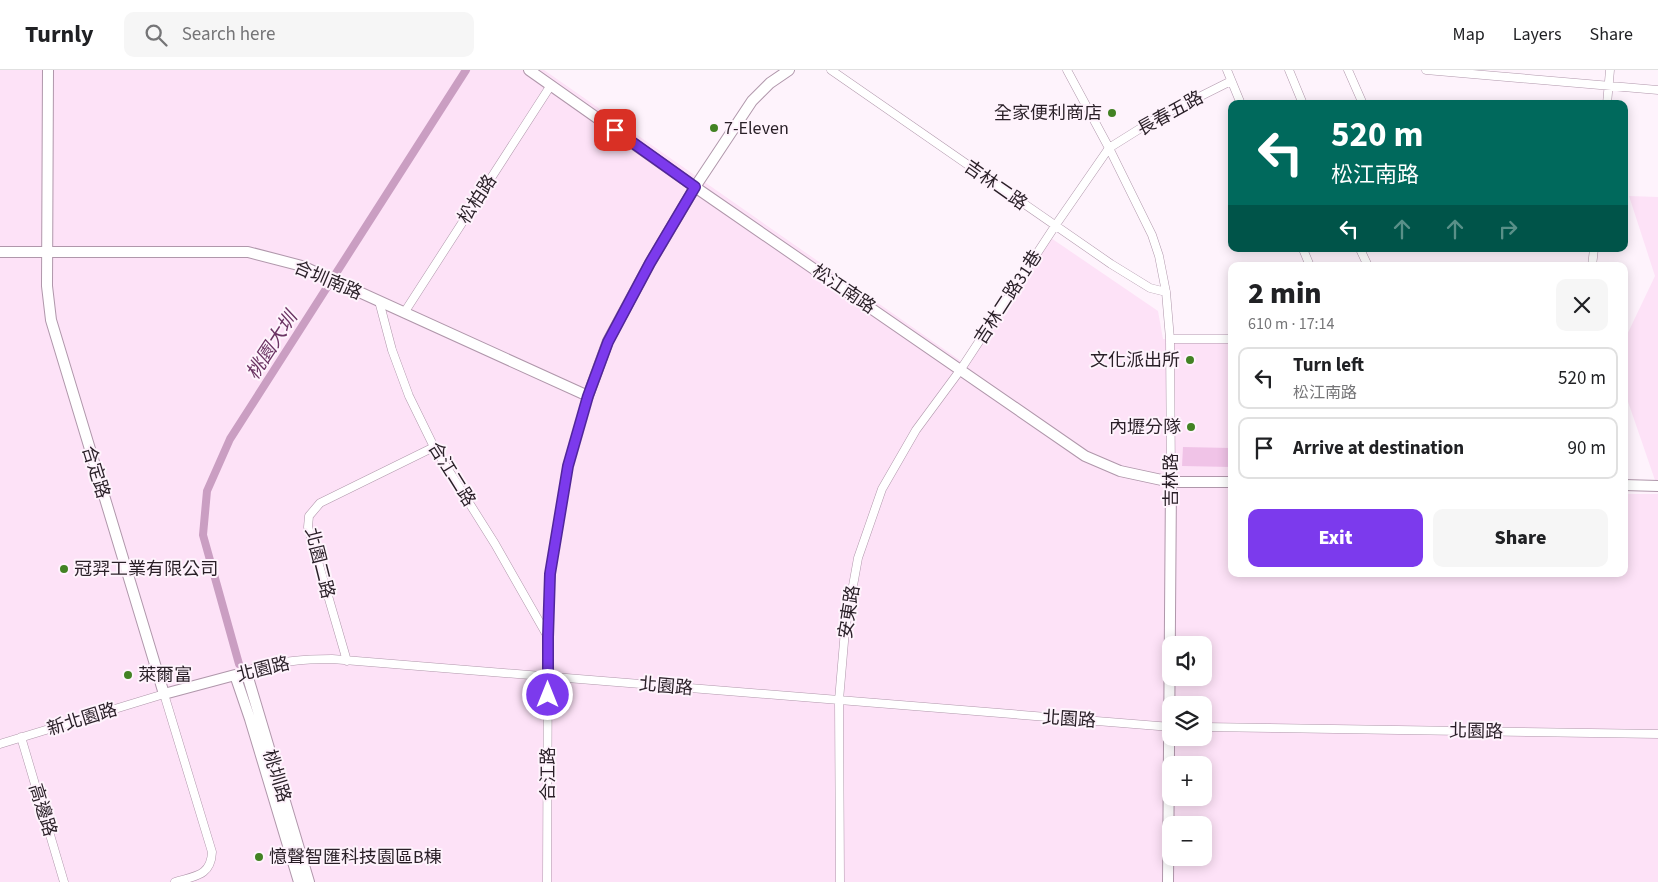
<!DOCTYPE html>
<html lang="en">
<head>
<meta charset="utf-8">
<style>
  body { margin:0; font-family:"Source Sans 3","Noto Sans TC",sans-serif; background:#f6f6f6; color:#202124; height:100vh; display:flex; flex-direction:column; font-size:19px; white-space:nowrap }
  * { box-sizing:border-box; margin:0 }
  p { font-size:16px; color:#757577 }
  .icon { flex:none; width:28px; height:28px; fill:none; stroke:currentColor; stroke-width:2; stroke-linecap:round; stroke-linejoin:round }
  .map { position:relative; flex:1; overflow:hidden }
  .sheet { position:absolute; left:1228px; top:192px; width:400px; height:315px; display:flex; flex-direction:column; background:#fff; border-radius:10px; box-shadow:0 2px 12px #0003 }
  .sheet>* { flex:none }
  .top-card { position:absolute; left:1228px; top:30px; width:400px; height:152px; border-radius:10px; box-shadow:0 2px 12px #0003; background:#00695c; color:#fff; overflow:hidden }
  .tools { position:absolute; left:1162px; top:566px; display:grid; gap:10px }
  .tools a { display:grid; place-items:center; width:50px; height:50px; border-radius:10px; background:#fff; box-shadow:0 2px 12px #0003; font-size:25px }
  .pin { position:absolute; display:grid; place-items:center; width:42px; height:42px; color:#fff; margin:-21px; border-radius:10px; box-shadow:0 2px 8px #0006 }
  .me { position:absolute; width:55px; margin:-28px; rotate:0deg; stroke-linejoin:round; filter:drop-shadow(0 0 4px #0008) }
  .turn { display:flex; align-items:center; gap:18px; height:105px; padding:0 20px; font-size:22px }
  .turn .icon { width:65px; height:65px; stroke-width:2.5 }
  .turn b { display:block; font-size:35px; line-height:42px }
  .lanes { display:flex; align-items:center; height:48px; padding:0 20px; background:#0003; justify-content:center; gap:25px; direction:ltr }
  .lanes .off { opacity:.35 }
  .round { display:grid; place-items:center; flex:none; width:52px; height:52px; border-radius:10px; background:#f6f6f6 }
  .head { display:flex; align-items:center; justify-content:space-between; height:85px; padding:0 20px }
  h1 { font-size:30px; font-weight:800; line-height:38px }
  .primary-button { display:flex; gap:10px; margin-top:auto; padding:10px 20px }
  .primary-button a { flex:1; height:58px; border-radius:10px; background:#7c3aed; color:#fff; font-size:20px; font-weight:800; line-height:58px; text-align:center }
  .primary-button a+a { background:#f6f6f6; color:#202124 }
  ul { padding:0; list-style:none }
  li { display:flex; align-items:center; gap:15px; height:62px; margin:0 10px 8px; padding:0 10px; border:2px solid #e0e0e0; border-radius:10px }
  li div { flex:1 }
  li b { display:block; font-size:19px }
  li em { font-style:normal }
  header { display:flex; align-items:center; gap:30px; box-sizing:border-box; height:70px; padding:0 25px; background:#fff; border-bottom:1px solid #e0e0e0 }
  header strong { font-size:24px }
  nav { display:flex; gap:28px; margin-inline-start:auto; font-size:18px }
  .search { width:350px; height:45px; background:#f6f6f6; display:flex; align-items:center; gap:12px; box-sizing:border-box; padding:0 18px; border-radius:10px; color:#757577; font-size:19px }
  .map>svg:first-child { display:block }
</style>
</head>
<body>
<header>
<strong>Turnly</strong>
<div class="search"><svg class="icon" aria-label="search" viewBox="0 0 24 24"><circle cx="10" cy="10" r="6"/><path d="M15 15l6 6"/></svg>Search here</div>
<nav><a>Map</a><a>Layers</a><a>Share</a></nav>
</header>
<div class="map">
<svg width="1658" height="812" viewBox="0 0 1658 812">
  <rect width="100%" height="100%" fill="#fef3fc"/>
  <!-- built -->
  <path fill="#fde2f7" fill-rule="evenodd" d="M0 0H544L961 291 1048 166 1158 241 1163 269H1231V504H1624V424H1658V812H0ZM1171 575H1204V608H1171ZM1171 635H1204V668H1171ZM1171 695H1204V728H1171ZM1171 755H1204V788H1171Z
    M1629 126 1658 127V419L1624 320V271L1655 206Z"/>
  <!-- green -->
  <path fill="#f0c3e7" d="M1183 377 1231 378V397L1182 396Z"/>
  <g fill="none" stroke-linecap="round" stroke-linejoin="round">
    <!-- canal -->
    <path stroke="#ca9ec2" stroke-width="8" d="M239 594 203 465 207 421 230 369 466 0"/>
    <defs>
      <path id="minor" d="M831 0 1111 194 1150 218 1166 222
        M1067 0 1109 78 1152 165 1159 186 1166 222 1170 269 1171 412
        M1227 0 1241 34
        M1289 0 1303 34
        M1348 0 1363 34
        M1426 0 1658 20
        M1607 34 1610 0
        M1303 179 1310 196
        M1360 179 1368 196
        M1592 196 1594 179
        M379 231 392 280 409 326 434 377 495 474 548 567
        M404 243 551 15
        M1170 269H1231
        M347 591 308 457 309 446 320 433 434 377
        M235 605C266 592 299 589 332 589L1171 657
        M1204 657 1658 664
        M21 667 64 812
        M0 674 164 624 212 782C211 806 195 806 175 812
        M547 812 548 567 550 504 568 396 588 326
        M840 812 839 630 845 560 858 488 882 419 916 360 961 299 1055 156 1109 78 1157 48 1231 11"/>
      <path id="tertiary" d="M48 0 47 216 51 250 164 624 235 605 250 649 299 812
        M529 0 695 117 1085 386 1120 401 1171 412H1231
        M0 182H248L302 196 588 326 608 271 650 193 695 117 752 31 770 13 789 0
        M1624 415 1658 416
        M246 601 309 812
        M1168 812 1171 412"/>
    </defs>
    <!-- minor casing -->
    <use href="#minor" stroke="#b097ab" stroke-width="9"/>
    <!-- tertiary casing -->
    <use href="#tertiary" stroke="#b097ab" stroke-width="12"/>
    <!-- minor -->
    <use href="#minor" stroke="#fff" stroke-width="8"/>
    <!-- tertiary -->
    <use href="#tertiary" stroke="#fff" stroke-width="10"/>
  </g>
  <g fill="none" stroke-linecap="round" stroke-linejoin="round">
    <defs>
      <path id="route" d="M548 625V567L550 504 568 396 588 326 608 272 650 193 695 117 615 60"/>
    </defs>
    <!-- route casing -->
    <use href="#route" stroke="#51269a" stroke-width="12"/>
    <!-- route -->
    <use href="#route" stroke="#7c3aed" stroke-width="9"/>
  </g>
  <!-- markers -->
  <g fill="#428223" stroke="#fef3fc" stroke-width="2">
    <circle cx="1112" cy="43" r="5"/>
    <circle cx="714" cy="58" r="5"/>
    <circle cx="1190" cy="290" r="5"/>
    <circle cx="1191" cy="357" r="5"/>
    <circle cx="64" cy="499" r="5"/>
    <circle cx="128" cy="605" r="5"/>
    <circle cx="259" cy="787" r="5"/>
  </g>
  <g text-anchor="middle" stroke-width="4" stroke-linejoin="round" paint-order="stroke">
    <!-- poi labels -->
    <g font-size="18" fill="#291f27" stroke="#fef3fc" text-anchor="start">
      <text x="1102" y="49" text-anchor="end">全家便利商店</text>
      <text x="724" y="64">7-Eleven</text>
      <text x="1180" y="296" text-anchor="end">文化派出所</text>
      <text x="1181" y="363" text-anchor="end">內壢分隊</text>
      <text x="74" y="505">冠羿工業有限公司</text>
      <text x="138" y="611">萊爾富</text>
      <text x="269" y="793">憶聲智匯科技園區B棟</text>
    </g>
    <!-- street labels -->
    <g font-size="18" fill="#291f27" stroke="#fef3fc">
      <text transform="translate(1170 43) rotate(-29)" y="6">長春五路</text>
      <text transform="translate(996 115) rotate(35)" y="6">吉林二路</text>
      <text transform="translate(477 129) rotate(-57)" y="6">松柏路</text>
      <text transform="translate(328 210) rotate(23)" y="6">合圳南路</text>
      <text transform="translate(844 219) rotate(34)" y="6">松江南路</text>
      <text transform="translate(1008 227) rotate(-57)" y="6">吉林二路31巷</text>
      <text transform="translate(96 402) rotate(73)" y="6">合定路</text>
      <text transform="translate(452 404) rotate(58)" y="6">合江二路</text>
      <text transform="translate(1171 410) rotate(-90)" y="6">吉林路</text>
      <text transform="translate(320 493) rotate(76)" y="6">北園二路</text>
      <text transform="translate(849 542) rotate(-81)" y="6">安東路</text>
      <text transform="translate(263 599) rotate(-14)" y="6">北園路</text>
      <text transform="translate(666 616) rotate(5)" y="6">北園路</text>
      <text transform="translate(82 649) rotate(-17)" y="6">新北園路</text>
      <text transform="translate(1069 649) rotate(4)" y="6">北園路</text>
      <text transform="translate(1476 661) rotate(1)" y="6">北園路</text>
      <text transform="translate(548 704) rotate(-90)" y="6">合江路</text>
      <text transform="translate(277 706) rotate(73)" y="6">桃圳路</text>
      <text transform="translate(43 740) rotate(73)" y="6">高邊路</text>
    </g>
    <!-- water labels -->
    <g font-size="19" font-style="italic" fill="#6b3463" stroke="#fef3fc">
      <text transform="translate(271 275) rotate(-57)" y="7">桃園大圳</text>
    </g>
  </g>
</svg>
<div class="tools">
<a><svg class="icon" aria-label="sound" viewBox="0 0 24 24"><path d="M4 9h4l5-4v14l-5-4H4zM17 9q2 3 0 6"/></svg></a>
<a><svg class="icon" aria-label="layers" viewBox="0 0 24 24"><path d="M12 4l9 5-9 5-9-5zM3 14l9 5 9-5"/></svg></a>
<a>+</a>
<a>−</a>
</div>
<div class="pin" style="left:615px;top:60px;background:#d93025"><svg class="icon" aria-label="arrive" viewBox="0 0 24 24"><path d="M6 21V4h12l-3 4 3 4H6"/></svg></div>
<svg class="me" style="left:548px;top:625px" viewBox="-20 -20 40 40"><circle r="17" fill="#7c3aed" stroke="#fff" stroke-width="3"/><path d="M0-11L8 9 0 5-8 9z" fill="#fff"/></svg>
<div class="top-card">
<div class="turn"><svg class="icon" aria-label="left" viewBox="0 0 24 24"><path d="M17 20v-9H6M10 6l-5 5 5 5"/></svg><div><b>520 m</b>松江南路</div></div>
<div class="lanes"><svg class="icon" aria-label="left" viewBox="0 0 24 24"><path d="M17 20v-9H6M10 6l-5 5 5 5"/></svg><svg class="icon off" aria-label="ahead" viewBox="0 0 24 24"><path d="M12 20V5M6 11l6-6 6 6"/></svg><svg class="icon off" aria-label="ahead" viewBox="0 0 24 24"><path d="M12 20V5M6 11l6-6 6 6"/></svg><svg class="icon off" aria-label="right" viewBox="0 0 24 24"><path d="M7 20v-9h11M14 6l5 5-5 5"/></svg></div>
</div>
<section class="sheet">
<div class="head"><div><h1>2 min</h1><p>610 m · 17:14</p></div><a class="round"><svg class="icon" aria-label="close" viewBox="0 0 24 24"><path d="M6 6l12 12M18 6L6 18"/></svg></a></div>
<ul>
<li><svg class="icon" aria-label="left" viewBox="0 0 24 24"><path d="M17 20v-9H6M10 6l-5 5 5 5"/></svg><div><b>Turn left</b><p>松江南路</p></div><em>520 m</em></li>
<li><svg class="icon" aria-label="arrive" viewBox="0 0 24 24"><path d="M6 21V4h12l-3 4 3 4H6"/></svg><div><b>Arrive at destination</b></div><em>90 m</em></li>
</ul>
<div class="primary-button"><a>Exit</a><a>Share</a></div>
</section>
</div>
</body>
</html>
